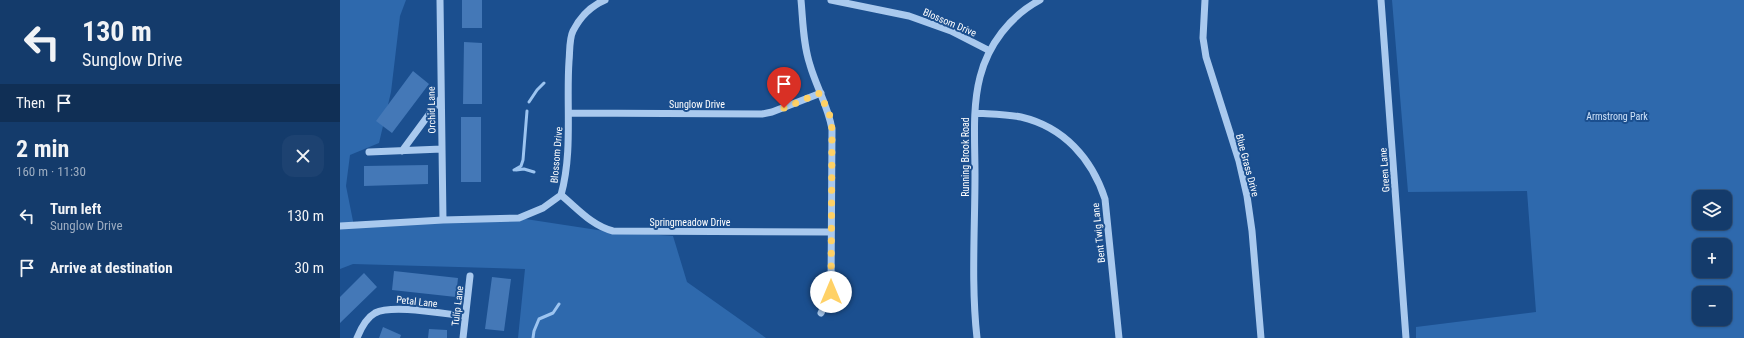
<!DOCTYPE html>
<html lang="en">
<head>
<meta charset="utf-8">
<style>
  body { margin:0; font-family:"Roboto Condensed",sans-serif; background:#1d4271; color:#f1f3f6; height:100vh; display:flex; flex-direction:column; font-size:15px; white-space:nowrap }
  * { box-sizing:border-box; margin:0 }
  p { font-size:13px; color:#9dadc1 }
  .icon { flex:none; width:22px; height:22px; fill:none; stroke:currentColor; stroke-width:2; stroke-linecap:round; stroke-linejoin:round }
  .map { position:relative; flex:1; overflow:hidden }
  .details { display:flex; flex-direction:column; background:#143b6b; width:340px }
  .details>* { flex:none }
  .banner { background:#143b6b; color:#f1f3f6; overflow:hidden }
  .tools { position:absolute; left:1352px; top:190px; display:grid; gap:8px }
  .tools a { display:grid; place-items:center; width:40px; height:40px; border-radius:8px; background:#143b6b; box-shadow:0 1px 3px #0004,0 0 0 1px #33557e; font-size:20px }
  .pin { position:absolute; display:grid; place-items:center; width:34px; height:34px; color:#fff; margin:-41px -17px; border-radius:50% 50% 50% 0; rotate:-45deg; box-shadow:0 0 4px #0007 }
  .pin .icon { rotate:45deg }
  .me { position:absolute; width:44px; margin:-22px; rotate:0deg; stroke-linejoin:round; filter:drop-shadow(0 0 3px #0008) }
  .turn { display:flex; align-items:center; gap:14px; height:84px; padding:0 16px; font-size:18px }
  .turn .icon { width:52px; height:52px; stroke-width:2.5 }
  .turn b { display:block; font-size:28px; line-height:34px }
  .then { display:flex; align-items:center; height:38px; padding:0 16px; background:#0003; gap:8px; font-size:15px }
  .round { display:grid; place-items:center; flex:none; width:42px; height:42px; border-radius:12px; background:#1d4271 }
  .head { display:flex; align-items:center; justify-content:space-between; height:68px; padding:0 16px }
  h1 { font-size:24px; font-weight:700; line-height:30px }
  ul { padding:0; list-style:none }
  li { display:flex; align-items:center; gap:12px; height:52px; padding:0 16px }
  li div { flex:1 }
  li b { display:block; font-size:15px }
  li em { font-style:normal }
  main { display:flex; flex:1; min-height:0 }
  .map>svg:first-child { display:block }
</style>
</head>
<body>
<main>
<section class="details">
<div class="banner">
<div class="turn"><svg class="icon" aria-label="left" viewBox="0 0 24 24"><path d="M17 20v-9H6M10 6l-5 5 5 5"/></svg><div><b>130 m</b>Sunglow Drive</div></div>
<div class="then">Then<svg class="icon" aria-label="arrive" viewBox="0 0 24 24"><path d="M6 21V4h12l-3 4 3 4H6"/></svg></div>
</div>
<div class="head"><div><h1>2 min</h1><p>160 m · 11:30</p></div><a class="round"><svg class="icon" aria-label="close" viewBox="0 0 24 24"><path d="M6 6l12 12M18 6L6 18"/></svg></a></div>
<ul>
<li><svg class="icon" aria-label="left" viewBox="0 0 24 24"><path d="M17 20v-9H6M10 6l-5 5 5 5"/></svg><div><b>Turn left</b><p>Sunglow Drive</p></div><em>130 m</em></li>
<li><svg class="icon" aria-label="arrive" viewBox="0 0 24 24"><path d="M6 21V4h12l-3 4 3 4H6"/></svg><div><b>Arrive at destination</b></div><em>30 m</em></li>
</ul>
</section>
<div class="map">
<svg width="1404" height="338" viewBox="0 0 1404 338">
  <rect width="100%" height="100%" fill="#1b4f8f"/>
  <!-- green -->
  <path fill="#2e69ad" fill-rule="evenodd" d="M0 0H66L60 16 51 92 39 143 10 155 6 186 14 226 179 218 264 231 333 236 347 282 426 338H178L185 269 13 264 0 269Z
    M1052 0H1404V338H1076V327L1196 312 1187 191 1068 192ZM1359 197H1385V223H1359ZM1359 245H1385V271H1359ZM1359 293H1385V319H1359Z"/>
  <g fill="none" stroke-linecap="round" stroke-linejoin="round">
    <!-- stream -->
    <path stroke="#9cc4f0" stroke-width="3" d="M189 102 197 90 204 83
      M174 170 181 166 183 160 187 111
      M176 170 184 169 194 172
      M193 338 194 331 199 319 213 313 219 304"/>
  </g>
  <!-- building -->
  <path fill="#4478b7" d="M122 0H142V28H122Z
    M124 42 142 43V104H123Z
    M73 71 89 84 52 133 36 121Z
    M121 117H141V182H121Z
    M88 165V184L24 186V166Z
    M54 271 118 278 116 297 52 290Z
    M24 273 37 287 0 323V297Z
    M152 277 171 279 164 331 145 329Z
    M43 327 61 335 60 338H39Z
    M89 329 107 330V338H88Z"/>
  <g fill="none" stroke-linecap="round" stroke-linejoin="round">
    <!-- minor -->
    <path stroke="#a9c9ee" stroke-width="7" d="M100 0 103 220
      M461 0C463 21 463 44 470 65 476 86 488 106 492 129L491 292 481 313
      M491 0 569 16 611 31 650 51
      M865 0 863 38 866 57 899 161 907 196 912 231 921 338
      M1041 0 1066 338
      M229 113 422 114 432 112 481 93
      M635 113C650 114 667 114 681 117 724 127 752 159 765 199L779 338
      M62 151 101 98
      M29 152 102 149
      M221 195C237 208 252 226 273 231L490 232
      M0 226 103 220 179 218 203 208 221 195C233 152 226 105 229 61 230 52 229 39 233 31 240 17 251 6 265 0
      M17 338C21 328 26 318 35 313 53 304 104 314 125 316
      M123 338 130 276
      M637 338C631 284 635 229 635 174 635 142 632 108 640 77 648 45 670 16 700 0"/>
  </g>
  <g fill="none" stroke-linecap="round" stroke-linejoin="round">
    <!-- route -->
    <path stroke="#ffd166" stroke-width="7" stroke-dasharray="0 12.6" d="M444 108 480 93 490 116 492 129 491 292"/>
  </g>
  <g text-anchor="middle" stroke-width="4" stroke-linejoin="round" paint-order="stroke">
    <!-- street labels -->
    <g font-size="10" fill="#fff" stroke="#1b4f8f">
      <text transform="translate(610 22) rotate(23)" y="4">Blossom Drive</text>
      <text x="357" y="108">Sunglow Drive</text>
      <text transform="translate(91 110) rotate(-91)" y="4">Orchid Lane</text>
      <text transform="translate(216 155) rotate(-85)" y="4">Blossom Drive</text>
      <text transform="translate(625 157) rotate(-90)" y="4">Running Brook Road</text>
      <text transform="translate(908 165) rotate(75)" y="4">Blue Grass Drive</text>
      <text transform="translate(1044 170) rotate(-94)" y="4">Green Lane</text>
      <text x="350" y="226">Springmeadow Drive</text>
      <text transform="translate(758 233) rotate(-96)" y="4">Bent Twig Lane</text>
      <text transform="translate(77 301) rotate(6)" y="4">Petal Lane</text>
      <text transform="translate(117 306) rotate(-83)" y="4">Tulip Lane</text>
    </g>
    <!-- park labels -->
    <g font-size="10" fill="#cfe3fa" stroke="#1b4f8f">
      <text x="1277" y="120">Armstrong Park</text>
    </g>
  </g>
</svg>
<div class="tools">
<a><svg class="icon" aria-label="layers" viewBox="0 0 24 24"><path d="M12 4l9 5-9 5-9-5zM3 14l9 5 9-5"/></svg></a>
<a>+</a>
<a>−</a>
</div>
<div class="pin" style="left:444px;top:108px;background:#d93025"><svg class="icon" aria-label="arrive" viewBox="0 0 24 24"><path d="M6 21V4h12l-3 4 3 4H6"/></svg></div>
<svg class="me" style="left:491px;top:292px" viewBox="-20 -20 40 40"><circle r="19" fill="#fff"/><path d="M0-13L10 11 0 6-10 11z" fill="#ffd166"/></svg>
</div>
</main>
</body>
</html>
